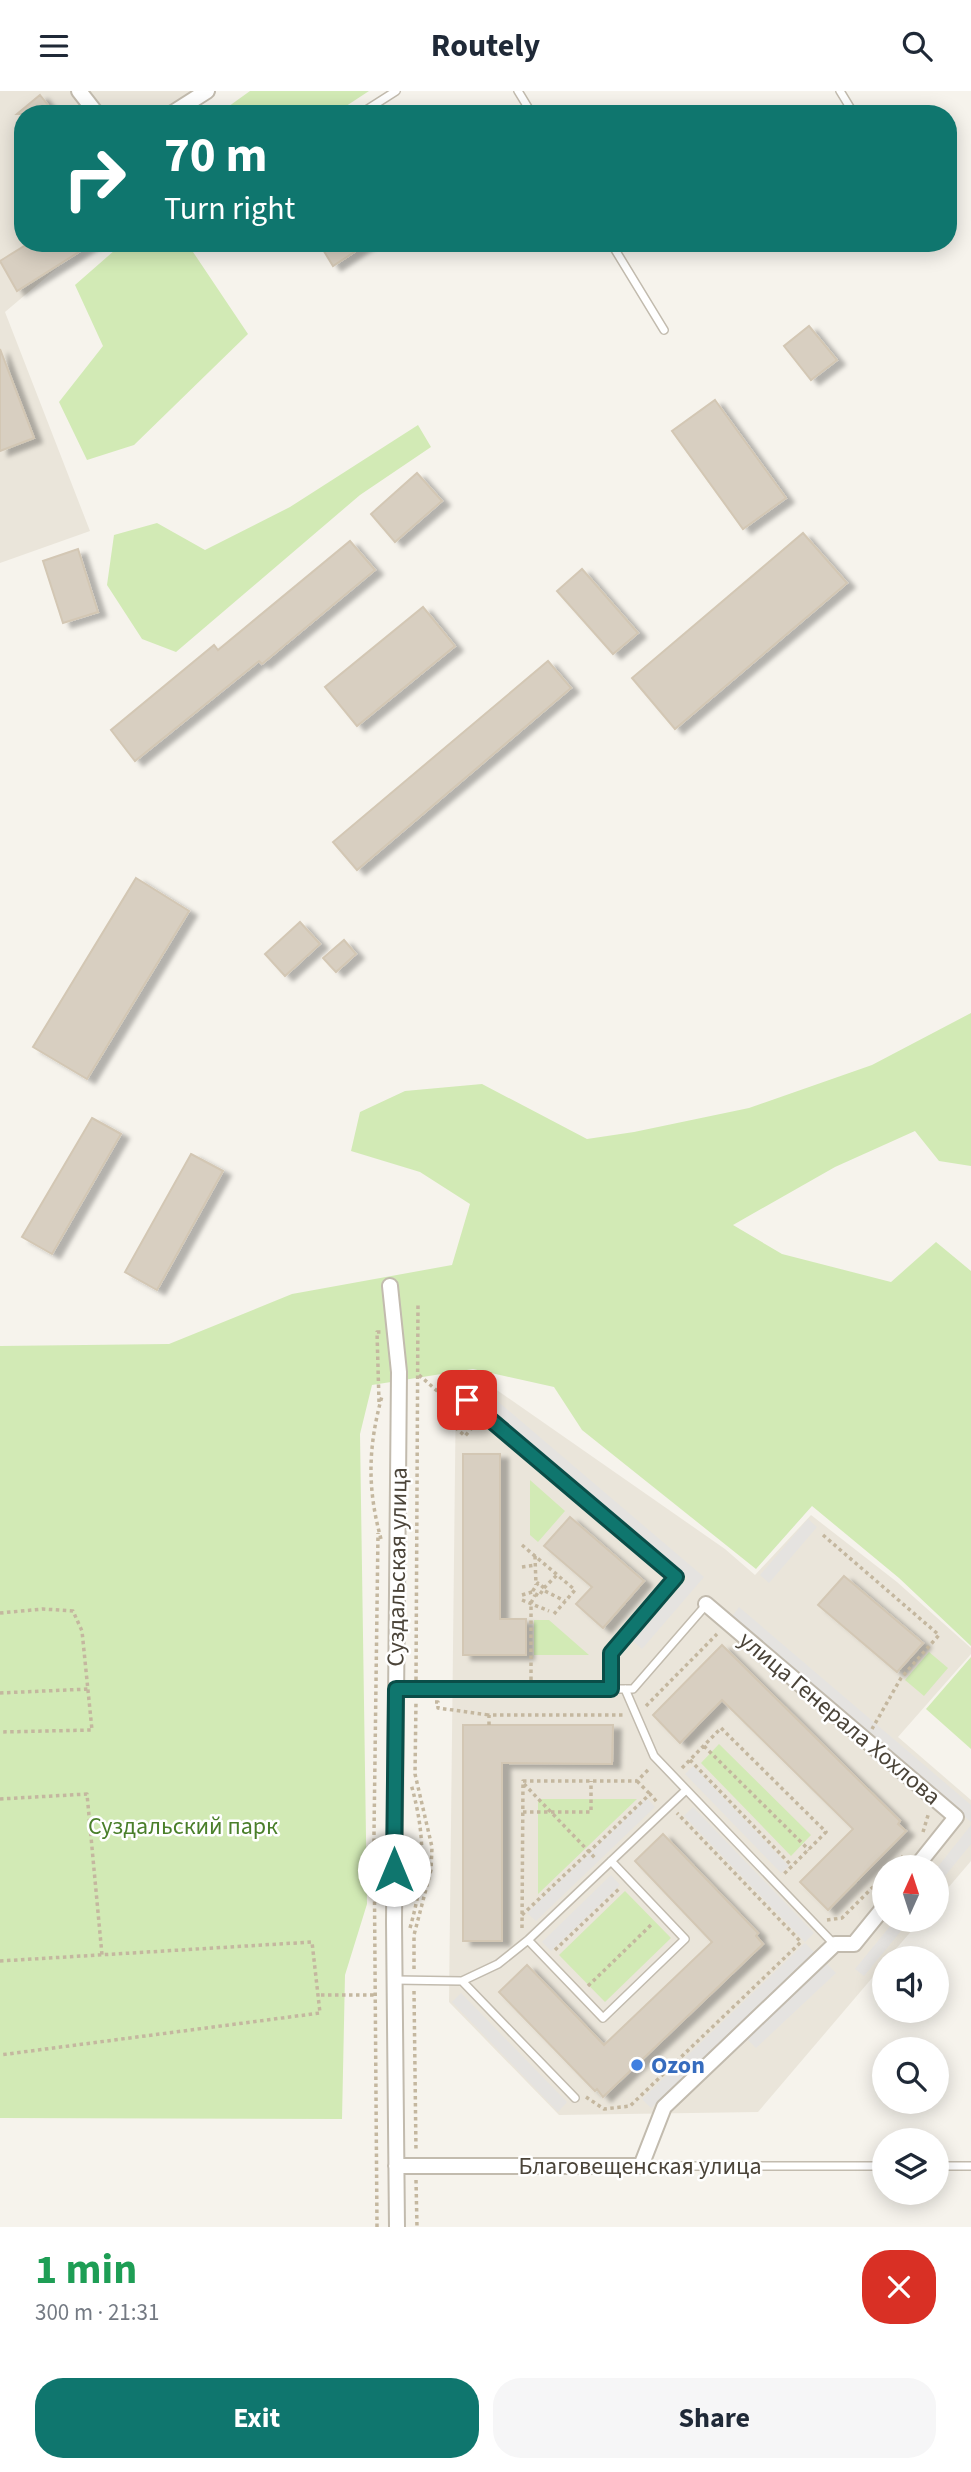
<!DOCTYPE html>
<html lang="en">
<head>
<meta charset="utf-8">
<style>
  body { margin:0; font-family:"Source Sans 3",sans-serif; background:#f6f6f7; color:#1f2937; height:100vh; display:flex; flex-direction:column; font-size:26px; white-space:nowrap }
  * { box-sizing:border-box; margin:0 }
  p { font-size:23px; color:#747a83 }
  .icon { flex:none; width:38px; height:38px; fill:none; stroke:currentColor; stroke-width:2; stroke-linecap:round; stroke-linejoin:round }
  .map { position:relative; height:2136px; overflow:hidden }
  .panel { display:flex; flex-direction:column; background:#fff; flex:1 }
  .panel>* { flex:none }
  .guide { position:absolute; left:14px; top:14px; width:943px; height:147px; border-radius:28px; box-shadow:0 4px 18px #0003; background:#0f766e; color:#fff; overflow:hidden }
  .needle { width:46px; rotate:3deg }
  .fabs { position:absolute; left:872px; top:1764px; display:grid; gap:14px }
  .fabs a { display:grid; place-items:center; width:77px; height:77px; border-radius:50%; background:#fff; box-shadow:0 4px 18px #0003; font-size:35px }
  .pin { position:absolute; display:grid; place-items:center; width:60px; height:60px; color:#fff; margin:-30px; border-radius:14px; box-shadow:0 4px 10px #0006 }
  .me { position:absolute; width:77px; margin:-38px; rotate:0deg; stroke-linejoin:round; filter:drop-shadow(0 0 5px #0008) }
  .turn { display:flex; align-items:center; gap:24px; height:147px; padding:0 35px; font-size:32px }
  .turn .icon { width:91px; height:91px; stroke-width:2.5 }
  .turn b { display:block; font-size:49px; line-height:60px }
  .round { display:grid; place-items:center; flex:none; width:74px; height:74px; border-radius:28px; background:#f6f6f7 }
  .summary { display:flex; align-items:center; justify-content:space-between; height:119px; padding:0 35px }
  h1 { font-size:42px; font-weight:700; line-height:52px; color:#1e9e55 }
  .button { display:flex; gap:14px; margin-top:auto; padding:14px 35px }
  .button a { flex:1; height:80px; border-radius:28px; background:#0f766e; color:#fff; font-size:28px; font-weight:700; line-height:80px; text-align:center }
  .button a+a { background:#f6f6f7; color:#1f2937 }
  header { display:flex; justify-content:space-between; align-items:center; height:91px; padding:0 35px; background:#fff; font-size:32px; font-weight:700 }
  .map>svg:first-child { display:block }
</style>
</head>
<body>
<header><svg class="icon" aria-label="menu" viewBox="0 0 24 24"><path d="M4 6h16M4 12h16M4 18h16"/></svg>Routely<svg class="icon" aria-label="search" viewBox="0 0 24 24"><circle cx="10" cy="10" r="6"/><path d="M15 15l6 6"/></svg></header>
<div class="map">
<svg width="971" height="2136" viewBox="0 0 971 2136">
  <defs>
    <filter id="shadow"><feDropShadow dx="8" dy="4.5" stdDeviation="2" flood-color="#0004"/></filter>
  </defs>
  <rect width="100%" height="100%" fill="#f6f3ec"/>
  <!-- residential -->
  <path fill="#eae5da" d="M0 0H193L156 23H23V152H80L83 155 5 221 90 440 0 472Z
    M471 1281 725 1458 755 1484 811 1424 897 1491 971 1557V1563L898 1646 971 1709V1770L936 1811V1776H884V1829H921L888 1867H884V1873L758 2021 559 2024 449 1911 456 1291Z"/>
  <!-- green -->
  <path fill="#d2eab5" d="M250 0H369L334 23H218Z
    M123 152H187L248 243 134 354 87 369 59 311 103 255 75 194Z
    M418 334 431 356 360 404 176 561 142 548 107 494 114 444 157 432 205 459 290 416Z
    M971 922V1075L939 1070 915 1040 835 1076 733 1134 782 1163 891 1191 936 1151 971 1180V1555L899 1487 812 1415 756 1478 582 1339 554 1296 473 1278 372 1294 360 1343 367 1813 345 1884 342 2028 0 2027V1255L169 1253 292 1203 452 1174 470 1113 420 1081 351 1060 360 1021 405 1000 482 993 587 1048 634 1041 749 1017 872 974Z
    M530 1389 565 1420 538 1451 530 1444Z
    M534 1529H549L589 1564H534Z
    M929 1561 948 1577 924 1605 905 1589Z
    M971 1566V1658L926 1618Z
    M719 1653 811 1744 791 1765 701 1672Z
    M538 1708H637L538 1803Z
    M625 1800 671 1847 605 1911 559 1864Z"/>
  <!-- parking -->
  <path fill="#e5e3e0" d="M475 1291 704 1486 642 1558 633 1550 688 1487 468 1299Z
    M808 1428 817 1436 769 1492 760 1484Z
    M739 1516 971 1714V1731L731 1527Z
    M693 1675 789 1775 781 1782 685 1683Z
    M647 1707 655 1716 536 1830 527 1822Z
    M693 1716 814 1842 805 1851 684 1725Z
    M971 1734V1753L936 1796V1778Z
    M611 1784 620 1794 551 1860 542 1851Z
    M895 1829H910L864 1885 855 1878Z
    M805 1852 814 1861 651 2017 642 2008Z
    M826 1872 836 1882 756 1957 747 1948Z
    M461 1902 567 2011 558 2021 452 1911Z"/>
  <!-- building -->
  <path fill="#d8cfc1" stroke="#d3c7b4" stroke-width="2" filter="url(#shadow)" d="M40 4 55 23H17Z
    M29 152H93L17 200 0 170Z
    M319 152H368L333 175Z
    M809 235 837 269 811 289 784 255Z
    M0 258 34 347 0 360Z
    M715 309 786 407 743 438 672 340Z
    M417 382 442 410 395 451 371 423Z
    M803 442 847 492 675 638 632 587Z
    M350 450 375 479 262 573 259 570 135 670 111 639 214 554 218 559Z
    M78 458 98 521 63 532 43 470Z
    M582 478 638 542 613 563 557 500Z
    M423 516 455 555 357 635 325 596Z
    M548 570 571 597 357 779 333 751Z
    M136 787 189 820 87 988 33 956Z
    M300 831 320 853 285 885 265 863Z
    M344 849 356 863 336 881 323 867Z
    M92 1027 121 1043 52 1163 22 1146Z
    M191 1063 223 1080 157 1199 125 1181Z
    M463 1363H500V1528H526V1564H463Z
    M570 1426 644 1490 603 1537 576 1513 592 1496 544 1455Z
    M844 1485 923 1552 897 1581 818 1514Z
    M722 1554 900 1730 898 1733 906 1740 828 1819 800 1791 853 1738 722 1609 680 1652 653 1624Z
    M463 1634H613L612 1673 502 1672V1850H463Z
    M663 1743 758 1842 756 1845 763 1853 603 2006 597 1998 595 2000 499 1901 527 1874 604 1954 712 1851 635 1770Z"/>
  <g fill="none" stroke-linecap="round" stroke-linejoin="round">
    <defs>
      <path id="service" d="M518 0 532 23
        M840 0 854 23
        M360 23 396 0
        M611 152 664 239
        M467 1309 676 1487 611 1562V1598
        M396 1598H633L706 1514
        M625 1598 654 1665 834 1853
        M528 1849 603 1927 685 1848 611 1770
        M395 1889 462 1890 498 1873 528 1849 686 1699
        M462 1890 575 2007
        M641 2075H884
        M936 2075H971"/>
      <path id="minor" d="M79 0 97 23
        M171 23 207 0
        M390 1195 399 1281 394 1831 397 2136
        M706 1513 956 1726 916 1776
        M396 2075H641L664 2016 835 1853H854L884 1816"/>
    </defs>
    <!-- service casing -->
    <use href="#service" stroke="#c2bbae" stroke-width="10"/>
    <!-- minor casing -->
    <use href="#minor" stroke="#c2bbae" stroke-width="18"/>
    <!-- path -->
    <path stroke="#c4b79f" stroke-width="3.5" stroke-dasharray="3.5 3.5" stroke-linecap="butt" d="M419 1284 452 1313 442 1325 465 1345 477 1331
      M379 1311 377 1241H381
      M823 1444 939 1544 901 1587 872 1638
      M381 1448C367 1397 368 1356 382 1305
      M522 1454 575 1499 554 1523
      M535 1465 536 1494
      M522 1476 536 1474
      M544 1497 557 1484
      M545 1500 565 1510
      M522 1504 532 1501 539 1505 544 1497 538 1492 532 1501
      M522 1509 549 1520
      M0 1522 43 1518 73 1520 82 1540 92 1639 0 1641
      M416 1589 418 1212
      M531 1589V1512L535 1504
      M0 1602 89 1598
      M435 1611H438V1617L489 1624
      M646 1615 717 1543
      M489 1634V1624H624
      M704 1655 809 1759
      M690 1669 792 1775
      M682 1677 721 1637 826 1741 782 1785
      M637 1690 650 1703
      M524 1693 596 1768
      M0 1708 87 1703 102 1864
      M523 1721H591V1690
      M923 1741 929 1721
      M893 1776 903 1765
      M522 1824 650 1703 657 1711
      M827 1829 842 1827 884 1785
      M410 1837C425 1784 426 1746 411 1693
      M522 1837 523 1690H637L649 1678
      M555 1859 620 1797
      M0 1870 312 1851 320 1922 0 1964
      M414 1878V1844L431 1779 432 1756 415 1683 416 1610
      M588 1895 653 1832
      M414 1900 416 2060
      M321 1904H374
      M586 2006 604 2018 630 2015 801 1851 677 1722
      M416 2089 417 2136
      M377 2136 374 1742 378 1442"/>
    <!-- service -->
    <use href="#service" stroke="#fff" stroke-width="7"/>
    <!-- minor -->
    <use href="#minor" stroke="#fff" stroke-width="14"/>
  </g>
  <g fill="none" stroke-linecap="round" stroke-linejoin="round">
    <defs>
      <path id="route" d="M394 1779 396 1598H611V1562L676 1486 467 1309"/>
    </defs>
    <!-- route casing -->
    <use href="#route" stroke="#0a4d48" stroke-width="18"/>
    <!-- route -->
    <use href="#route" stroke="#0f766e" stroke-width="12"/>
  </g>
  <!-- markers -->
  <circle fill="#3f7fe0" stroke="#fff" stroke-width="2.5" cx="637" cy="1974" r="7"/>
  <g text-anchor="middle" stroke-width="5" stroke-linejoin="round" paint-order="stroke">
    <!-- street labels -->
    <g font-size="24" fill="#4b4439" stroke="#fff">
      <text transform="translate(397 1476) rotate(-89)" y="8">Суздальская улица</text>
      <text transform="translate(840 1627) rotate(40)" y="8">улица Генерала Хохлова</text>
      <text x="640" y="2083">Благовещенская улица</text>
    </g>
    <!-- park labels -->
    <g font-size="24" fill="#4a7f2a" stroke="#fff">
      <text x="183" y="1743">Суздальский парк</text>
    </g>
    <!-- shop labels -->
    <g font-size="24" font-weight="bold" fill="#366cbe" stroke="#fff" text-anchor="start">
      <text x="651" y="1982">Ozon</text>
    </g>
  </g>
</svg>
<div class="fabs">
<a><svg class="needle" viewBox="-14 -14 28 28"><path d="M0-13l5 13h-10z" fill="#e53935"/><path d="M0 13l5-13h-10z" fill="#747a83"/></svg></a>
<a><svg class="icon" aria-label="sound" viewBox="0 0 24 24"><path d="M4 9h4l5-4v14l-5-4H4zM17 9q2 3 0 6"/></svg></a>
<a><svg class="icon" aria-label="search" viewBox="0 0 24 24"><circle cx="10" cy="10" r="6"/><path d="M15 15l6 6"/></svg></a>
<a><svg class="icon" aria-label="layers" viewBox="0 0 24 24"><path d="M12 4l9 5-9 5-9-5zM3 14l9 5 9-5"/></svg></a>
</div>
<div class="pin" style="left:467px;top:1309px;background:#d93025"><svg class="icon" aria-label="arrive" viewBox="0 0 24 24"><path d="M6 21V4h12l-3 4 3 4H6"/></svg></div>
<svg class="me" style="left:394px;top:1779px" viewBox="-20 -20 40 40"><circle r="19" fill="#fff"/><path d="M0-13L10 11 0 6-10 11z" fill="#0f766e"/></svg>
<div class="guide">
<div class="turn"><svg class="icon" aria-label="right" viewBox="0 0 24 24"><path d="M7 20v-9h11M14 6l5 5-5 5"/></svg><div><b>70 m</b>Turn right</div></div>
</div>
</div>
<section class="panel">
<div class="summary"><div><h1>1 min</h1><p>300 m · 21:31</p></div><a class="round" style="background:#d93025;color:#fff"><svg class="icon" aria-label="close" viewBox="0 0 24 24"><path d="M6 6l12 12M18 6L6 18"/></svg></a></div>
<div class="button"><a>Exit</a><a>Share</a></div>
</section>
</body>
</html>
